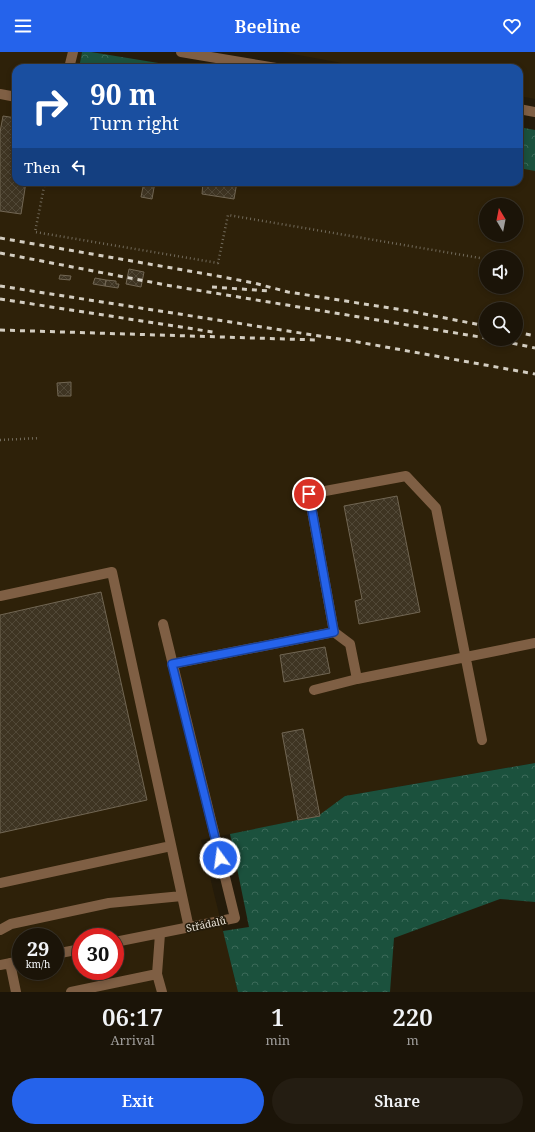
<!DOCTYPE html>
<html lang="en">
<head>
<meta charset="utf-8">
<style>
  body { margin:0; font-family:"Noto Serif",serif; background:#241d12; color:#f1f3f6; height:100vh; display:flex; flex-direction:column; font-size:15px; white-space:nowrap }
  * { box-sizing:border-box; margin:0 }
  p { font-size:13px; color:#a09e9c }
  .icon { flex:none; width:22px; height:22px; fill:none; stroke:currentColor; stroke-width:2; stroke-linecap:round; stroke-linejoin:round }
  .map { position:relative; height:940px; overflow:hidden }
  .details { display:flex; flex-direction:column; background:#1b1408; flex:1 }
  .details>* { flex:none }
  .banner { position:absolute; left:12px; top:12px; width:511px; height:122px; border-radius:12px; box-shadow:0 2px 6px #0003,0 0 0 1px #393329; background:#1a4fa0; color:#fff; overflow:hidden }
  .needle { width:26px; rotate:350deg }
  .controls { position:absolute; left:479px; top:146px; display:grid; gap:8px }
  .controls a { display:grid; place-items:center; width:44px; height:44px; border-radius:50%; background:#1b1408; box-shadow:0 2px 6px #0003,0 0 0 1px #393329; font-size:20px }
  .speed { position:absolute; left:12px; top:876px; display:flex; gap:8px; font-size:20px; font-weight:700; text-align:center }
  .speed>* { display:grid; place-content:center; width:52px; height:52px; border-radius:50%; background:#1b1408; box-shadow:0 2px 6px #0003,0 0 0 1px #393329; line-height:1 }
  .speed small { font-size:10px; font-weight:400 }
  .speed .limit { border:6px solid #d22; background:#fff; color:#111 }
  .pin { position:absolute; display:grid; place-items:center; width:34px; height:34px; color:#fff; margin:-17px; border:2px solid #fff; border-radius:50%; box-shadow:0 1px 4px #0007 }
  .me { position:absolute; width:44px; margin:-22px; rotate:346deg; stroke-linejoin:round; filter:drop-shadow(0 0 3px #0008) }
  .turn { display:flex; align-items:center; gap:14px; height:84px; padding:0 12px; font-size:18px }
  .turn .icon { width:52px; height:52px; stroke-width:2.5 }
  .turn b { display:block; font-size:28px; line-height:34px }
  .then { display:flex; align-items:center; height:38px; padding:0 12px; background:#0003; gap:8px; font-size:15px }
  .eta { display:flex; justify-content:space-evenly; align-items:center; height:68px; text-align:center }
  .eta b { font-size:24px; font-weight:600; line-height:28px }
  .primary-button { display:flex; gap:8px; margin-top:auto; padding:8px 12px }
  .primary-button a { flex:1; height:46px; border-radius:24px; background:#2563eb; color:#fff; font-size:16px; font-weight:600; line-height:46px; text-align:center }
  .primary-button a+a { background:#241d12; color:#f1f3f6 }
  header { display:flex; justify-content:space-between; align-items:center; height:52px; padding:0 12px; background:#2563eb; color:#fff; font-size:18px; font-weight:600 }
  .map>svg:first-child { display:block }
</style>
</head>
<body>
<header><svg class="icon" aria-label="menu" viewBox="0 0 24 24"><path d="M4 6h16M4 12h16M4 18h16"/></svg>Beeline<svg class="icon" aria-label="heart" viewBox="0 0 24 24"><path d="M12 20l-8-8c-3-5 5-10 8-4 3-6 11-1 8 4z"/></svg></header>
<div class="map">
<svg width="535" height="940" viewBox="0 0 535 940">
  <defs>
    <pattern id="forest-crowns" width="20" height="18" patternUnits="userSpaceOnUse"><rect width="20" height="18" fill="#1b513d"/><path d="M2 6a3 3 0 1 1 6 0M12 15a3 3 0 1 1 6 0" fill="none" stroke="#3c6a59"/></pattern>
    <pattern id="building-cross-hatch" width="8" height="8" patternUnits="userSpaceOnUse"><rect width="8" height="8" fill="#3e3422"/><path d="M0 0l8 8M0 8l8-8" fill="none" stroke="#514837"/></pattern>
  </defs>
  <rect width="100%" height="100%" fill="#241b0a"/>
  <!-- built -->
  <path fill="#2e2109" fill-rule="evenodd" d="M0 0H82L79 16H16V130H519V115L535 118V711L345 744 319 764 201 788 238 940H0ZM486 153H516V183H486ZM486 205H516V235H486ZM486 257H516V287H486ZM21 885H55V919H21ZM81 885H115V919H81Z
    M282 0H535V47L519 44V16H369Z"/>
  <!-- forest -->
  <path fill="url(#forest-crowns)" d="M82 0H91L189 16H79Z
    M519 75 535 78V119L519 116Z
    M535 711V850L500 847 394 886 390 940H238L223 879 249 875 230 782 318 764 345 744Z"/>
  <!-- building -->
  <path fill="url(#building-cross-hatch)" stroke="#716653" d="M3 64 16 66V130H26L21 162 0 159V80Z
    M144 130H155L152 147 141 145Z
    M203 130H237L234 147 202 142Z
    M129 217 144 220 141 235 126 232Z
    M60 223 71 224 70 228 59 227Z
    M95 226 106 228 105 234 93 232Z
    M106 228 116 229V232H119L118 236 105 234Z
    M71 330V344H58L57 331Z
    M397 444 420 560 359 572 355 549 362 547 344 454Z
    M101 540 147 748 0 781V563Z
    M325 595 330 621 284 630 280 603Z
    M303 677 320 764 298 768 282 681Z"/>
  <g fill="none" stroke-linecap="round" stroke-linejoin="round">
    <!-- path -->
    <path stroke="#726b5c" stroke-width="2.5" stroke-dasharray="1 3" stroke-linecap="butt" d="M45 130 35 180 218 211 228 163 480 206
      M0 388 40 386"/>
    <!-- minor -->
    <path stroke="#7f5f44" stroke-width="10" d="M181 0 276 16
      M69 16 73 0
      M0 42 16 45
      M519 57 535 60
      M0 544 112 520 189 876
      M334 580 350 592 357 627
      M172 612 334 580 309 442 406 424 436 456 482 688
      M314 638 357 627 535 591
      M0 831 171 794
      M0 878 11 872 109 851 182 844
      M160 882 157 922 162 940
      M115 890 235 866 163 572
      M55 902 81 897
      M10 911 16 940
      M0 913 21 909
      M71 940 157 922"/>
    <!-- rail -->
    <path stroke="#d3cdc1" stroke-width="3" stroke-dasharray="5 5" stroke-linecap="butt" d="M0 186 212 223 254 231 288 240 409 259 486 274
      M0 201 166 233 486 286
      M0 234 358 290 535 322
      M212 235 270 239
      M0 247 213 280
      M0 278 317 288
      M516 280 535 284
      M493 287 535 296"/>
  </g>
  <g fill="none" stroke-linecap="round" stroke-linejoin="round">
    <defs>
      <path id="route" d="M220 806 172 612 334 580 309 442"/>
    </defs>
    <!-- route casing -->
    <use href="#route" stroke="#184099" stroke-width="10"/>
    <!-- route -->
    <use href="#route" stroke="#2563eb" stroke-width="7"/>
  </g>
  <g text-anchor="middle" stroke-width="3.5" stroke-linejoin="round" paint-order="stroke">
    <!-- street labels -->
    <g font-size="10" fill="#efe9de" stroke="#241b0a">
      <text transform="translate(206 872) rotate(-12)" y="4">Střádalů</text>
    </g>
  </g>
</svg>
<div class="controls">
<a><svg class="needle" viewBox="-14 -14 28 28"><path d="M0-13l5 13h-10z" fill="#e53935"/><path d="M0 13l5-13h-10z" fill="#a09e9c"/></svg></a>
<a><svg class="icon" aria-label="sound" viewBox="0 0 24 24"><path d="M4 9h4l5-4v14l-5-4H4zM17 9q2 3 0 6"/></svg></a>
<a><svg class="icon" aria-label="search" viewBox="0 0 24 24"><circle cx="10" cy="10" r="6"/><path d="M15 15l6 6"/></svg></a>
</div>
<div class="speed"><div>29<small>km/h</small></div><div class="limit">30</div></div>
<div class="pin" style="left:309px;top:442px;background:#d93025"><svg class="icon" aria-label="arrive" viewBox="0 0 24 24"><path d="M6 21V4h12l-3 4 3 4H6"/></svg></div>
<svg class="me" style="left:220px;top:806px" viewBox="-20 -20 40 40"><circle r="17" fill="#2563eb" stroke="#fff" stroke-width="3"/><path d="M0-11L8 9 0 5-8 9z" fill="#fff"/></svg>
<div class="banner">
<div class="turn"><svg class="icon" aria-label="right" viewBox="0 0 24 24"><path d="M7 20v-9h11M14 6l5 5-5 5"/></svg><div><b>90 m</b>Turn right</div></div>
<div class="then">Then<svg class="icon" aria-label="left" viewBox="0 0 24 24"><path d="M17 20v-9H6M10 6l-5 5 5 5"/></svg></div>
</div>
</div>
<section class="details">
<div class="eta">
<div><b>06:17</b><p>Arrival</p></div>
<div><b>1</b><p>min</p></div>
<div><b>220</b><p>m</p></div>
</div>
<div class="primary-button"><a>Exit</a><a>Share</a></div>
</section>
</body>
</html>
